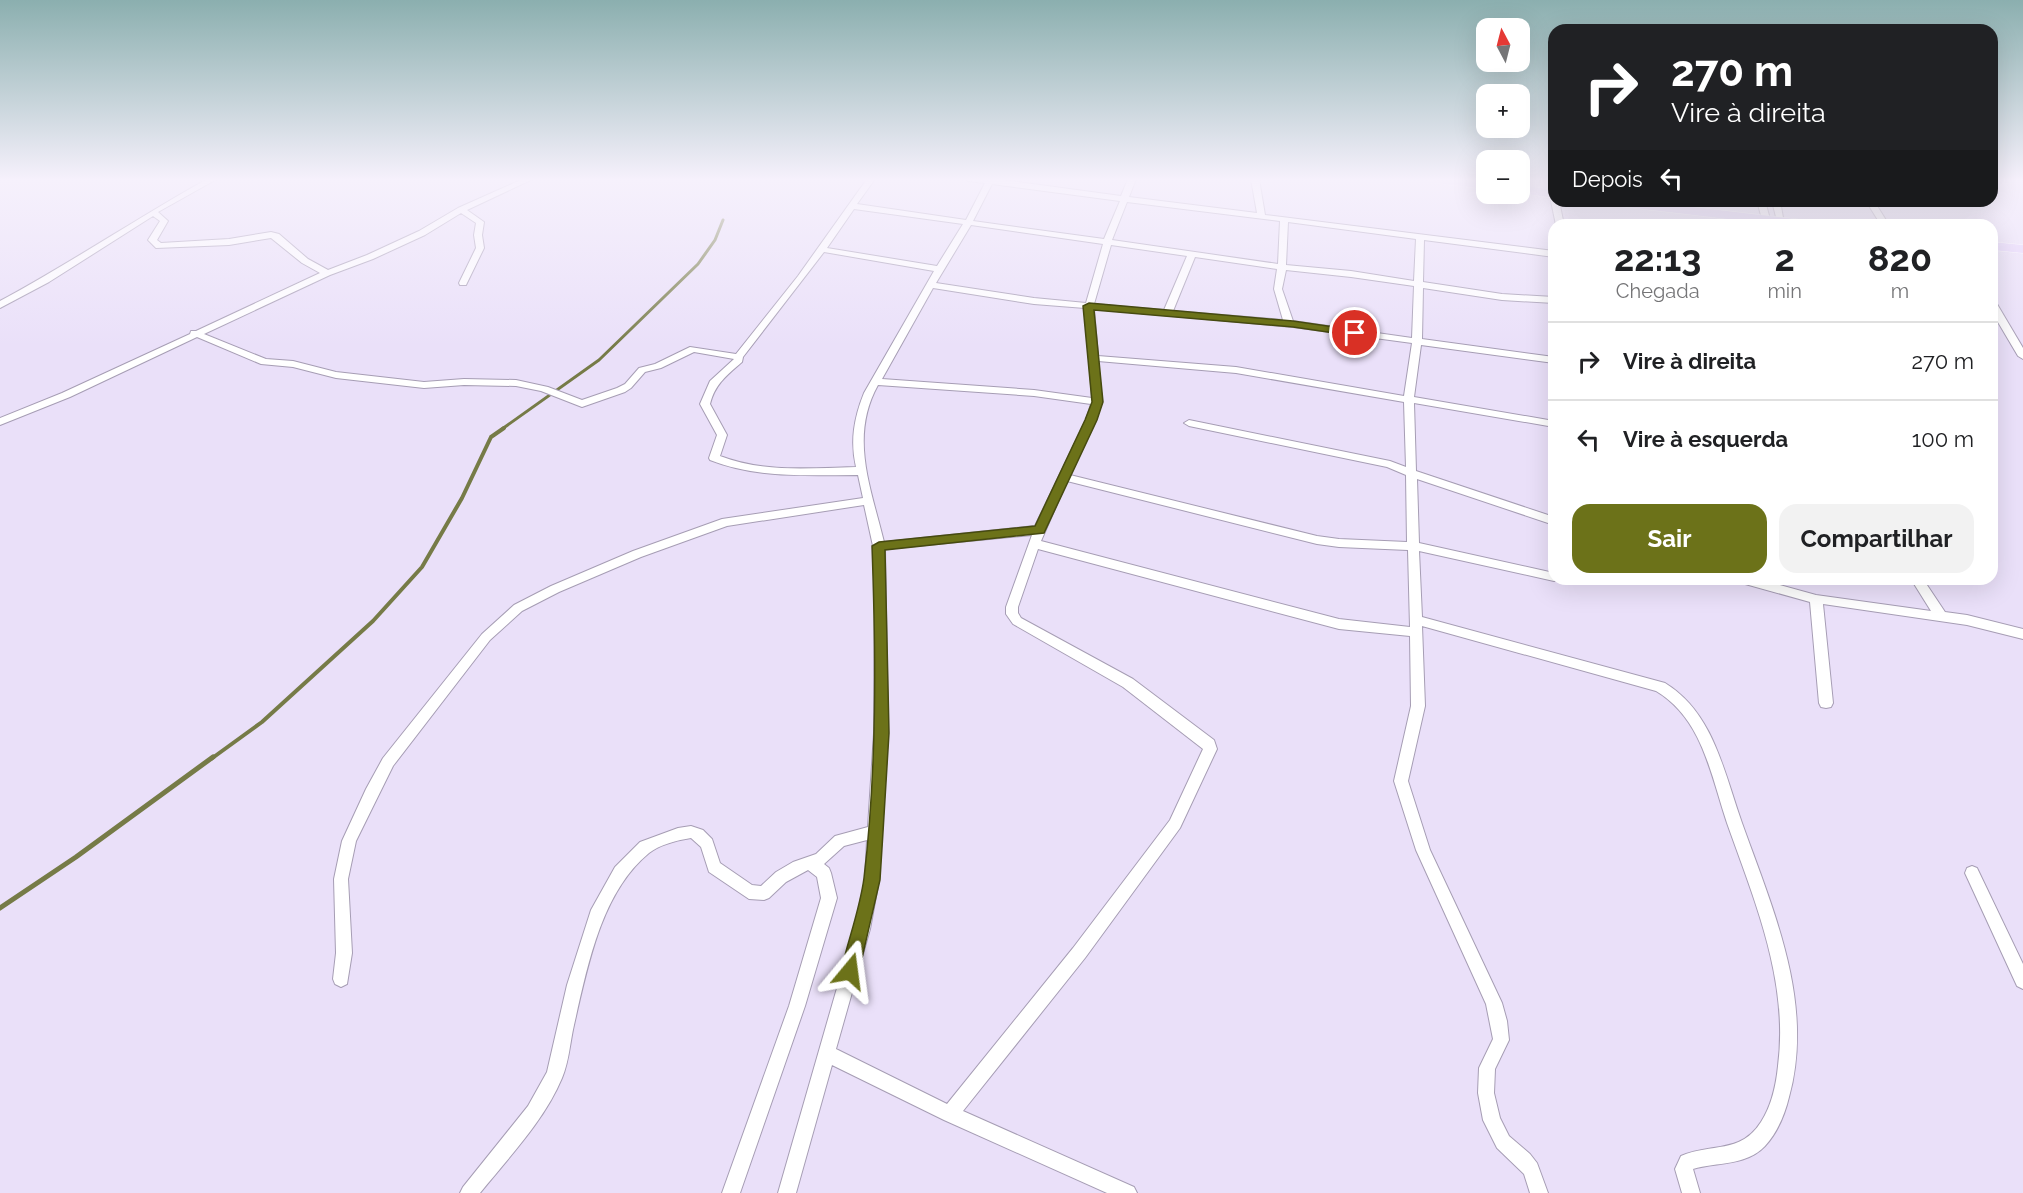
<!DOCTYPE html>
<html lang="pt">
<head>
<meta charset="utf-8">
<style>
  body { margin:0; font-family:Raleway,sans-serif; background:#f2f2f2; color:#202124; height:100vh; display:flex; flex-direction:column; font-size:22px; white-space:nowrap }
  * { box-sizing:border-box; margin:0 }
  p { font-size:20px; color:#757577 }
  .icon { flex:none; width:33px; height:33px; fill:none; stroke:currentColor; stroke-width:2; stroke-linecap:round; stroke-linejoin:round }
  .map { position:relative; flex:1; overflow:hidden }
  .panel { position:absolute; left:1548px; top:219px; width:450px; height:366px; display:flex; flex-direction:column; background:#fff; border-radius:18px; box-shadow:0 6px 24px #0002 }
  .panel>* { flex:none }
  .top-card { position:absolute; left:1548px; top:24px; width:450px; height:183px; border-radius:18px; box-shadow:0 6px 24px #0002; background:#202124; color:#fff; overflow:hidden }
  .needle { width:39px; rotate:353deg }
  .tools { position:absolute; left:1476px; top:18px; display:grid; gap:12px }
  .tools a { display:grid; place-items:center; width:54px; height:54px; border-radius:12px; background:#fff; box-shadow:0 6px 24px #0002; font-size:30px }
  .pin { position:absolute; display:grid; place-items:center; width:51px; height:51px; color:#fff; margin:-26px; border:3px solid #fff; border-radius:50%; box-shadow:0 2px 6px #0007 }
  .me { position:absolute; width:66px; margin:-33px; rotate:16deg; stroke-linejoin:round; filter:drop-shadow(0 0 4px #0008) }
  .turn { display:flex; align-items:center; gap:21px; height:126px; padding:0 24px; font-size:27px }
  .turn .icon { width:78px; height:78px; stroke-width:2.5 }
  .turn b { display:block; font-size:42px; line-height:51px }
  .then { display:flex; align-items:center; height:57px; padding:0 24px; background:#0003; gap:12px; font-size:22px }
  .eta { display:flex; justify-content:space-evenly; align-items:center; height:102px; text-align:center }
  .eta b { font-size:36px; font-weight:700; line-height:42px }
  .action { display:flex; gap:12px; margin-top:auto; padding:12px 24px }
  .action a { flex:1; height:69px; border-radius:18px; background:#6c7219; color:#fff; font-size:24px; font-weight:700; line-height:69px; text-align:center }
  .action a+a { background:#f2f2f2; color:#202124 }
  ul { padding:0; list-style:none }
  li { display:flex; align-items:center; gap:18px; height:78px; padding:0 24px; border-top:2px solid #e0e0e0 }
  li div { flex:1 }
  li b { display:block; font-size:22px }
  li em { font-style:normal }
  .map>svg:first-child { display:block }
</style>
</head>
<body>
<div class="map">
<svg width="2023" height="1193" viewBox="0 0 2023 1193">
  <rect width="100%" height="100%" fill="#eae0f9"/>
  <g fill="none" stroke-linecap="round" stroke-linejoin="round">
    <!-- stream-far2 -->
    <path stroke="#767b47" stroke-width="3" d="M502 429 599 360 698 264 715 240 723 220"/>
    <!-- stream-far1 -->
    <path stroke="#767b47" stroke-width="4" d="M211 759 262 722 373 621 422 567 462 498 491 437 504 428"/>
    <!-- stream -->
    <path stroke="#767b47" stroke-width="5" d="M0 908 76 857 213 757"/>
    <defs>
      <path id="street" d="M207 179H217L158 212 168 221 157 240 161 243 229 239 271 232 279 234 308 259 328 270 367 255 419 231 458 208 523 179H533L467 210 484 222 482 235 484 248 466 285H460L459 283 476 248 474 235 476 223 461 213 425 235 373 259 330 275 204 334 266 359 293 361 336 372 424 382 464 379 516 380 548 387 582 400 617 388 625 384 639 368 655 364 690 347 736 354 798 276 867 179H875L857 204 966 220 985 183 968 181 964 179H995L1121 196 1128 179H1136L1129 197 1257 213 1251 179H1259L1265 215 1554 251V257L1424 240 1423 282 1502 294 1554 297V303L1502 300 1423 288 1422 339 1554 357V363L1421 345 1414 397 1554 421V427L1414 403 1416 471 1554 517V525L1417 479 1419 543 1554 573V579H1559L1554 581 1419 551 1422 617 1665 683C1714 713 1724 773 1742 823 1773 910 1815 1003 1789 1097 1785 1114 1777 1133 1765 1146 1746 1166 1717 1162 1693 1169L1700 1193H1682L1675 1169 1681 1156C1711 1143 1741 1154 1761 1122 1772 1105 1776 1085 1778 1066 1789 981 1755 902 1727 823 1711 776 1703 719 1656 691L1422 626 1425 706 1408 781 1430 850 1502 1003 1507 1021 1509 1040 1495 1069 1494 1093 1500 1118 1509 1136 1530 1154 1537 1163 1548 1193H1530L1524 1174 1497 1148 1483 1120 1478 1093 1479 1068 1493 1039 1486 1004 1416 850 1394 781 1411 706 1410 636 1339 629 1038 549 1018 607V613L1021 618 1133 679 1214 740 1217 749 1180 828 1085 958 963 1111 1134 1187 1137 1193H1107L944 1120 832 1065 796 1193H778L854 929 865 880 867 840 844 846 824 864 829 868 831 873 837 898 805 1006 740 1193H722L789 1006 821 898 817 877 808 870 786 882 769 898 764 900 749 899 709 872 701 847 691 838C678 840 659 845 649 853 601 892 587 968 574 1025 570 1042 569 1062 562 1078 544 1121 509 1157 480 1193H460L463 1187 528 1106 547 1072 567 985 591 910 615 867 640 842 678 828 691 826 703 830 712 839 720 863 752 885 761 886 776 872 793 862 816 854 835 836 868 827 874 733 875 583 873 546 864 505 727 526 641 557 559 592 522 611 490 640 393 766 356 841 348 879 352 953 347 984 341 987 335 984 333 979 336 953 334 879 342 841 366 789 383 758 482 634 514 605 551 586 633 551 722 519 863 498 858 475C807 475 759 479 710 460L709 458 717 435 700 404 710 381 734 359 694 352 661 368 645 372 631 388 625 392 582 407 541 391 516 386 464 385 424 388 336 378 293 367 261 364 197 337 70 397 0 425V418L62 393 190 334 191 331H196L320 273 302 263 271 238 229 245 156 248 148 240 160 221 153 216 49 282 0 308V301C71 263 137 218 207 179ZM992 184 1120 201 1104 239 973 221ZM1127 202 1280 221 1278 264 1112 240ZM854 209 963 224 937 266 827 248ZM1288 222 1416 239 1414 281 1351 271 1286 265ZM971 225 1103 244 1086 303 1034 298 936 283ZM1111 245 1187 256 1164 310 1094 304ZM824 252 934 271 864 393C854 418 850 441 856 467 810 468 764 473 720 456L727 435 710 404C715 384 727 375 742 362L743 357ZM1195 257 1277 269 1274 289 1283 320 1173 311ZM1286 270 1351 277 1414 286 1412 338 1293 321 1282 289ZM933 288 1034 304 1085 308 1092 398 1034 390 882 379ZM1094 309 1293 327 1412 343 1404 396 1236 367 1098 356ZM1098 361 1236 373 1404 402 1406 467 1390 461 1189 420 1184 423 1189 426 1387 467 1406 475 1407 542 1339 539 1317 536 1070 475 1096 420 1102 402ZM878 385 1034 396 1091 404 1086 420 1035 526 884 542C871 488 849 437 878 385ZM1067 481 1317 544 1339 547 1408 550 1410 627 1339 619 1041 541ZM1032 535 1006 607V614L1013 624 1123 687 1203 749 1170 820 1073 948 947 1104 836 1049 870 929 879 880 888 733 885 549Z
        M1554 199V201H1559L1564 225H1556L1551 201Z
        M1757 201H1765L1770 219 1769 221 1762 219Z
        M1772 201H1780L1784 223 1777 221Z
        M1866 201H1874L1889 225H1881Z
        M1992 301 1997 304 2023 348V359L2018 356 1992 312Z
        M1736 579H1758L1816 595 1931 611 1911 579H1923L1945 612 1967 615 2023 629V639L1967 625 1823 604 1833 703 1831 707 1826 708 1821 707 1819 703 1810 602 1738 582Z
        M1972 866 1977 868 2023 964V989L2017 986 1965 873 1967 868Z"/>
      <path id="primary" d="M1429 179 1486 181V189L1435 183Z
        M1520 185 1554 190V198L1520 193Z
        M1602 201H1642L1812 221 1819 225H1778L1609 205Z
        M1992 242 2023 245V253L1992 250Z"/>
    </defs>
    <!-- street casing -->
    <use href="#street" stroke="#a69db4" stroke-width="2"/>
    <!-- primary casing -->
    <use href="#primary" stroke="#fff" stroke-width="1"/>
    <!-- street -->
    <use href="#street" fill="#fff" fill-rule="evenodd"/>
    <!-- primary -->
    <use href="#primary" fill="#e3d0fc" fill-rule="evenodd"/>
  </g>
  <!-- sky -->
  <linearGradient id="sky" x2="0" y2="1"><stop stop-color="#8bafaf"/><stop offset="0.52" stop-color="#f6f1fc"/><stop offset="1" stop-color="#f6f1fc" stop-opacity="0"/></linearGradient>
  <rect width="2023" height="346" fill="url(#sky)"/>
  <!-- route -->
  <path fill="#6c7219" stroke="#464a10" stroke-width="1.5" d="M1089 303 1293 321 1355 330 1361 333 1355 336 1293 327 1094 310 1103 402 1097 420 1044 533 885 550 889 733 883 832 880 880 859 971 856 977 850 979 844 977 841 971C848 940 860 909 864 878 877 769 876 656 872 546L879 542 1035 526 1085 420 1092 402 1083 306Z"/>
</svg>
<div class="tools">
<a><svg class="needle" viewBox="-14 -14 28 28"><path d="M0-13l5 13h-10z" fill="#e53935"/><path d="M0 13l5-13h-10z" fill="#757577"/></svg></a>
<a>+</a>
<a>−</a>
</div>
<div class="pin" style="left:1355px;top:333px;background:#d93025"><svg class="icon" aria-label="arrive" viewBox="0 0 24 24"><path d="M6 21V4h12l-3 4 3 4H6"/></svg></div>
<svg class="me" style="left:850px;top:971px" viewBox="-20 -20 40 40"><path d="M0-17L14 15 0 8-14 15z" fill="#6c7219" stroke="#fff" stroke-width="4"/></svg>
<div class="top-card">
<div class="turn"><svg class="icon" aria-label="right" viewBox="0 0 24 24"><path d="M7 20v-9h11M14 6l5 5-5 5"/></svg><div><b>270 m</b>Vire à direita</div></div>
<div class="then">Depois<svg class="icon" aria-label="left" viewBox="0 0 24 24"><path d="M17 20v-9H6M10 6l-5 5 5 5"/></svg></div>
</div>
<section class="panel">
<div class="eta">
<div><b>22:13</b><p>Chegada</p></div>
<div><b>2</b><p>min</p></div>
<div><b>820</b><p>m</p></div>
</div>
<ul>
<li><svg class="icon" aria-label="right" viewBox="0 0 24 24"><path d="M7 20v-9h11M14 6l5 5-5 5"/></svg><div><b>Vire à direita</b></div><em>270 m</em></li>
<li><svg class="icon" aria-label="left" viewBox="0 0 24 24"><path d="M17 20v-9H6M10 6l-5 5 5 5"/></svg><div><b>Vire à esquerda</b></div><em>100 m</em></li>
</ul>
<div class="action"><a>Sair</a><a>Compartilhar</a></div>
</section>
</div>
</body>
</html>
